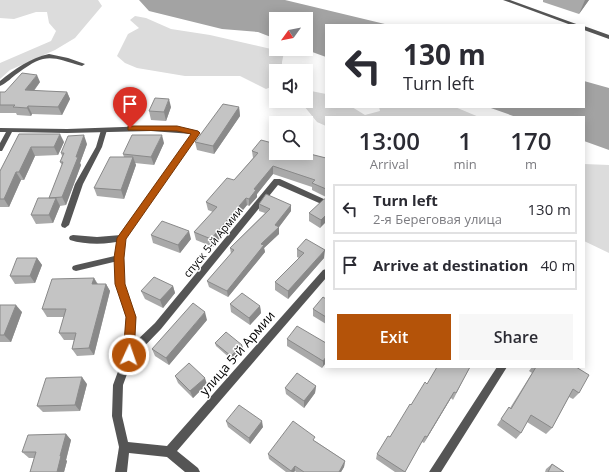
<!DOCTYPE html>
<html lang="en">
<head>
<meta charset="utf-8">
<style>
  body { margin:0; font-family:"Open Sans",sans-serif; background:#f7f7f7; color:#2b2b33; height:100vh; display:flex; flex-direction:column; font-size:15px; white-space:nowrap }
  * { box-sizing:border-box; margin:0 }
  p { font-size:13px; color:#7c7c81 }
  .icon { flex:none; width:22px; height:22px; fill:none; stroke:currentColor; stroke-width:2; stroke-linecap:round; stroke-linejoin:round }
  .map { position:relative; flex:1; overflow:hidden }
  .side { position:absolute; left:325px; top:116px; width:260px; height:252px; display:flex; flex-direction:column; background:#fff; border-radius:0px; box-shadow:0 2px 10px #0003 }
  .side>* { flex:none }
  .top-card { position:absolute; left:325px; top:24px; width:260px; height:84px; border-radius:0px; box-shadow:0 2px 10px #0003; background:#fff; color:#2b2b33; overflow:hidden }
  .needle { width:26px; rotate:237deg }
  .tools { position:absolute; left:269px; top:12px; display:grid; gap:8px }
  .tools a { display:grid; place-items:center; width:44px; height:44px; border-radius:0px; background:#fff; box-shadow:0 2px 10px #0003; font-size:20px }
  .pin { position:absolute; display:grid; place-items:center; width:34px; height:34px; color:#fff; margin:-41px -17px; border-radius:50% 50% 50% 0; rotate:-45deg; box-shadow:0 0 4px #0007 }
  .pin .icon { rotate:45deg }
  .me { position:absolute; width:44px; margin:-22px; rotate:3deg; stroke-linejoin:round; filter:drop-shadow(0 0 3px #0008) }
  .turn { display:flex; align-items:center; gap:14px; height:84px; padding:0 12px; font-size:18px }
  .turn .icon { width:52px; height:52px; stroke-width:2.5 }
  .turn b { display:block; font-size:28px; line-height:34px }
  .eta { display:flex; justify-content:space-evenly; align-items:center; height:68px; text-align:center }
  .eta b { font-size:24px; font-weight:600; line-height:28px }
  .primary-button { display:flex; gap:8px; margin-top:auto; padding:8px 12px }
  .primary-button a { flex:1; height:46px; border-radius:0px; background:#b45309; color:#fff; font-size:16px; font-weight:600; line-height:46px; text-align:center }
  .primary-button a+a { background:#f7f7f7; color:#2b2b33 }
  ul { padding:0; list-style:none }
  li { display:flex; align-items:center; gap:12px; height:50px; margin:0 8px 6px; padding:0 4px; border:2px solid #e1e1e2; border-radius:0px }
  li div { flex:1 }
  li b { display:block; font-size:15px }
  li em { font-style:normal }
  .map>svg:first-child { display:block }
</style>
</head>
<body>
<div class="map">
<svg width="609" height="472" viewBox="0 0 609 472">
  <rect width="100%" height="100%" fill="#fff"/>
  <!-- green -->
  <path fill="#dcdcdc" d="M0 0H98L102 6 75 38 55 50 10 70 0 79V63L51 41 56 31 49 23 47 12H36L14 19 0 18Z
    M135 16 146 18 171 29 210 35 284 52 282 62V71H276V85L266 89 240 76H185L137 68 125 63 117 56 128 34 139 28 130 20Z
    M306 90 326 94V107H352L365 115 380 111 379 107H455L479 117H326V126L317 122 300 101H306Z
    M584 164 609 165V253L584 241Z"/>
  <!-- water -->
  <path fill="#a3a3a3" d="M139 0H285L389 25H326V57L304 49H306V19H276V39L258 32 222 29 149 11Z
    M584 81 609 88V150L584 141V117H516L488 107H584Z"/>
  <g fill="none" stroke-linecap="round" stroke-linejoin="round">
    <!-- service -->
    <path fill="#555" fill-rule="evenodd" d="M49 54 68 58 85 64 82 66C51 57 46 52 18 73 12 77 7 83 0 86V81C15 69 30 58 49 54Z
      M104 128 107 130 102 147 83 184 69 225 65 228 62 227 61 225 75 184 96 147 101 130Z
      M73 235 97 237 121 235 124 236 125 238 124 240C108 245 86 245 70 240L69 238 70 236Z
      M119 255 122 256 123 258 122 260 76 271 73 270 72 268 73 266 76 265Z"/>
    <!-- minor -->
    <path fill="#555" fill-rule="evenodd" d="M503 0H510L579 25H571Z
      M584 26 609 35V39L584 30Z
      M151 126C163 127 190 126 199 133L125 239 123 258 124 284 136 317 134 343 155 323 274 179H280L326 200V206L278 185 161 329 133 358 123 385 122 416 128 442 167 446 323 270 326 269V278L177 451 198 468 200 472H185L167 457 129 453 127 472H115L119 447 112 416 113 385 124 355 126 317 116 284 115 258 117 238 192 134 151 131 67 133 12 132 2 151H0V143L6 132H0V128L67 129Z
      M497 367H507L441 472H429Z"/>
  </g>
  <!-- wall -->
  <path fill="#a9a9a9" d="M543 0H589L579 14 543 2Z
    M40 82 34 91 67 92 70 99 62 115 32 114 31 116 17 115 16 113H0V92H5Z
    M171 107 166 121 151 120 149 111Z
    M239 107 240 116 214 154 197 150 195 142Z
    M19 134 64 142 58 155 35 156 24 180H21L9 207H0V171Z
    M164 143 154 165 135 163 136 165 124 199 97 196 94 188 124 157 123 154Z
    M87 144 80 163 81 165 66 205 60 206 53 223 36 224 31 215 49 198 62 165 60 162 62 156 61 153Z
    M252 151 326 158V197L312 190V187L273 174 257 194V197L249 206 247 205 213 247 196 240 194 232 213 212 208 210 206 202 234 180 253 158Z
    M326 199 320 228 309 221V213Z
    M259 204 291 205V211L279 227V234L264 248 265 252 228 297 209 287 207 281 231 254 230 248 265 213 259 211Z
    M151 235 191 239 180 253 153 243Z
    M297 249 324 258 288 299 275 290V282L299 258 297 257Z
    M37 258 42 265 35 283 15 284 10 276Z
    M94 278 98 284H106L110 291 94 355 77 356 72 349 74 340H64L59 333 64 317H47L42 309Z
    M173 286 175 293 163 308 145 299 141 291Z
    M326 299V324L313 316V309Z
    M230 304 260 306 261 313 250 325 231 312Z
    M0 305 22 312 11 342H0Z
    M207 320 169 365 155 356 152 349Z
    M287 339 326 343 322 368 287 346Z
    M215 343 242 345 243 348 232 360 216 346Z
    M470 367 453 400 451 398 424 443 422 442 405 472H395L376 459 377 454 390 437 411 405 427 384Z
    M532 367H576L579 393 573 399 569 397 552 428 546 434 527 422 521 433 516 439 497 425 509 407 510 408 532 373 529 371Z
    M175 376 207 384 193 398 178 383Z
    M87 384 80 411 43 412 37 406Z
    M316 386 315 393 304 408 286 394 285 388Z
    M226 421 263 427 250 444 228 427Z
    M66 434 71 440 66 460 67 461 64 472H30L34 458H29L22 452Z
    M315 441 345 461 344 467 341 472H296L295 471 294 472H286L269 459 268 454Z
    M552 464 564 472H545L546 469Z"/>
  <!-- shaded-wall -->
  <path fill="#898989" d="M585 0H589L579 14Z
    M37 75 40 82 28 98 25 90Z
    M67 92 70 99 62 115 58 107Z
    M169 99 171 107 166 121 164 112Z
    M28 106 32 114 31 116 27 108Z
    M239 107 240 116 214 154 213 146Z
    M60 134 64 142 58 155 54 147Z
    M84 135 87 144 80 163 81 165 66 205 62 197 76 157Z
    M162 135 164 143 154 165 151 157Z
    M31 147 35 156 24 180 19 172Z
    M133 157 136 165 124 199 121 190Z
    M273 166V174L257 194V197L249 206V199L254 189Z
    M16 172 21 180 9 207 4 199Z
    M56 198 60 206 53 223 49 215Z
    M246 198 247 205 213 247 211 239Z
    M291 205V211L279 227V234L264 248 265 252 228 297 227 291 275 225Z
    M326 215V222L320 228 321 220Z
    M189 231 191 239 180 253 178 245Z
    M325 250 324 258 288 299V291Z
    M37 258 42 265 35 283 30 276Z
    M94 278 98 286 92 284Z
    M106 284 110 291 94 355 89 348Z
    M173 286 175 293 163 308 160 300Z
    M16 305 22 312 11 342 4 335Z
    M260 306 261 313 250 325 249 318Z
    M205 312 207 320 169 365 166 358Z
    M242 345 243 348 232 360 231 356Z
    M326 357V363L322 368 323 361Z
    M82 377 87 384 80 411 75 405Z
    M205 378 207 384 193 398 190 391Z
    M316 386 315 393 304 408V401Z
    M454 392 451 398 424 443 427 437Z
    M262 421 263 427 250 444 249 438Z
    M66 434 71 440 66 460 67 461 64 472H57L60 456Z
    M345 461 344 467 341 472H339Z
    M295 466V471L294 472H291Z"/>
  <!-- building -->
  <path fill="#c4c4c4" stroke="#898989" d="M22 73 37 75 25 90 67 92 58 107 28 106 27 108 13 107 15 105H0V92H5Z
    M155 98 169 99 164 112 149 111Z
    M223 104 239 107 213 146 195 142Z
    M19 134H60L54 147H31L19 172H16L4 199H0V171Z
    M84 135 76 157H78L62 197 49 198 63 162H60L64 153H61L68 136Z
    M132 135H162L151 157 123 154Z
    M261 140 276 144V153H306L326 158V189L312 183 315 180 273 166 254 189 256 190 249 199 246 198 211 239 194 232 217 207 206 202 227 178 234 180 258 153 252 151Z
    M110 157H133L121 190 94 188Z
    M266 194 291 205 275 225 279 227 261 244 264 245 227 291 207 281 234 250 230 248 270 209 259 204Z
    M38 198H56L49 215H31Z
    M324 199H326V215L321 220 309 213Z
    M162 221 189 231 178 245 151 235Z
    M306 239 325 250 288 291 275 282 304 253 297 249Z
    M17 258H37L30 276H10Z
    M154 277 173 286 160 300 141 291Z
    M94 278 92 284H106L89 348 72 349 76 333H59L66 309H42L52 279Z
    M242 293 260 306 249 318 230 304Z
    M323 297 326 299V317L313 309Z
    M193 303 205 312 166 358 152 349Z
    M0 305H16L4 335H0Z
    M297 326 326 343V357L323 361 287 339Z
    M226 332 242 345 231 356 215 343Z
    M189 363 205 378 190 391 175 376Z
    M437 367H470L456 393 454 392 427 437 425 436 405 472 377 454 388 436 390 437 410 404 411 405 425 382 427 384Z
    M536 367H576L589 375 579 393 573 389 552 428 531 415 521 433 501 419 509 407 511 409Z
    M297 373 316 386 304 401 285 388Z
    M82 377 75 405 37 406 46 378Z
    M239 405 262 421 249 438 226 421Z
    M293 421 315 437 313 440 345 461 339 472H304L295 466 291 471 268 454Z
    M66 434 60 456H61L57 472H30L36 452H22L28 435Z
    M552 464 564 472H548Z"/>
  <!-- route -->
  <path fill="#b45309" stroke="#753606" d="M128 126H177L198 131 200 133 126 239 124 258 125 284 136 317 134 355 133 359 129 360 125 359 123 355 126 317 115 284 114 258 117 238 191 134 177 131 130 130H128Z"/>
  <g text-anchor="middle" stroke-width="3" stroke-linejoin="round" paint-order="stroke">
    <!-- street labels -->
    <g font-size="11" fill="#000" stroke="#fff">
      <text transform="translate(213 242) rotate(-51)" y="4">спуск 5-й Армии</text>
    </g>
    <!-- near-street labels -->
    <g font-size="13" fill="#000" stroke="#fff">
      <text transform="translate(237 353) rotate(-49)" y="5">улица 5-й Армии</text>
    </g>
  </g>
</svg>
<div class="tools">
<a><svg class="needle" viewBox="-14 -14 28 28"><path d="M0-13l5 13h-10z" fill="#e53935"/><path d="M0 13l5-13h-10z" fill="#7c7c81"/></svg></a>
<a><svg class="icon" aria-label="sound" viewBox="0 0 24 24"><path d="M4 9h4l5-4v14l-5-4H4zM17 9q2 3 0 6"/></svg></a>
<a><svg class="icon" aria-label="search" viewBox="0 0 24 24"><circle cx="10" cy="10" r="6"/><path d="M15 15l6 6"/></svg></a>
</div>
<div class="pin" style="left:130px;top:128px;background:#d93025"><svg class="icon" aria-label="arrive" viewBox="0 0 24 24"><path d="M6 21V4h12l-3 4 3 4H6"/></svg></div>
<svg class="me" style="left:129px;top:355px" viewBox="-20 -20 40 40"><circle r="17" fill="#b45309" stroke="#fff" stroke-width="3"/><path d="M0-11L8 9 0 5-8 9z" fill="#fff"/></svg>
<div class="top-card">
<div class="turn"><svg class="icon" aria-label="left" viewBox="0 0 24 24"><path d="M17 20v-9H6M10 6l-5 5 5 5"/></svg><div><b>130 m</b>Turn left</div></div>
</div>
<section class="side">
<div class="eta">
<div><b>13:00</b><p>Arrival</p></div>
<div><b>1</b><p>min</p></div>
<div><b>170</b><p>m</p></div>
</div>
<ul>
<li><svg class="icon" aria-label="left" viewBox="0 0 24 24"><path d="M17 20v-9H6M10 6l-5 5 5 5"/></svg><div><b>Turn left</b><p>2-я Береговая улица</p></div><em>130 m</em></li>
<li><svg class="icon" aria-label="arrive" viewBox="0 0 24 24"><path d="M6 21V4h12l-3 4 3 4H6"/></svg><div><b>Arrive at destination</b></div><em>40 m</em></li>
</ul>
<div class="primary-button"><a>Exit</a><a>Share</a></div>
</section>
</div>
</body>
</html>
